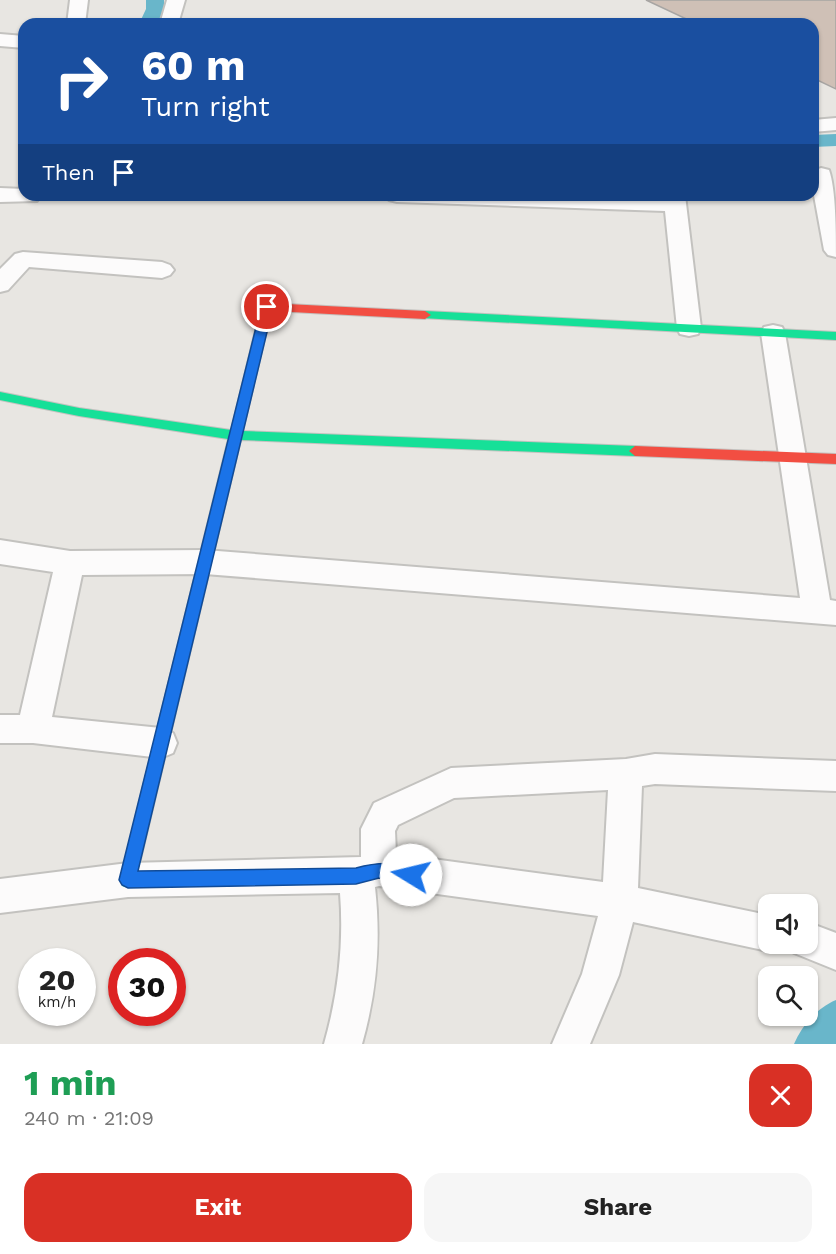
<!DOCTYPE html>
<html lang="en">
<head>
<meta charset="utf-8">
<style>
  body { margin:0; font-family:"Work Sans",sans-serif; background:#f6f6f6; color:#222; height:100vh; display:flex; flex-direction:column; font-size:22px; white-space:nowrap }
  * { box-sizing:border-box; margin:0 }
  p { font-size:20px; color:#767676 }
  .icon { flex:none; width:33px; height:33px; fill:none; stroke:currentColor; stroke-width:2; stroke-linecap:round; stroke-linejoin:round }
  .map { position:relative; height:1044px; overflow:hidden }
  .details { display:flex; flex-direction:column; background:#fff; flex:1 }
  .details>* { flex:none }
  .top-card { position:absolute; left:18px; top:18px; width:801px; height:183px; border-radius:18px; box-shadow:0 2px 4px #0004; background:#1a4fa0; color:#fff; overflow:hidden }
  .buttons { position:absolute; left:758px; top:894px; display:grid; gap:12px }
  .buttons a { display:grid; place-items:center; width:60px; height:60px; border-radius:12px; background:#fff; box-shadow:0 2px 4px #0004; font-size:30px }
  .speed { position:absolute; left:18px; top:948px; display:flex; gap:12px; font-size:30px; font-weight:700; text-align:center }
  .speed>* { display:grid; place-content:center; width:78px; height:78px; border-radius:50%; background:#fff; box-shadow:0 2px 4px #0004; line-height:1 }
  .speed small { font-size:15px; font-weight:400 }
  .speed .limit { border:9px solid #d22; background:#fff; color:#111 }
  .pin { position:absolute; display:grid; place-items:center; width:51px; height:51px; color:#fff; margin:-26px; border:3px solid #fff; border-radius:50%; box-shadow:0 2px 6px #0007 }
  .me { position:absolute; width:66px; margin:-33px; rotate:279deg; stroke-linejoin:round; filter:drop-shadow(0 0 4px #0008) }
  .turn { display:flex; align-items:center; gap:21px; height:126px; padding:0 24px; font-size:27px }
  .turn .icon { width:78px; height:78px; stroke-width:2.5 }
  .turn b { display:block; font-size:42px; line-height:51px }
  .then { display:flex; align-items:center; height:57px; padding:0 24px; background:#0003; gap:12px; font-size:22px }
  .round { display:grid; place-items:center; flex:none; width:63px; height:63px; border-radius:18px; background:#f6f6f6 }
  .headline { display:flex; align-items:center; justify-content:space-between; height:102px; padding:0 24px }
  h1 { font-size:36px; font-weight:700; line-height:45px; color:#1e9e55 }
  .action { display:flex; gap:12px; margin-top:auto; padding:12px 24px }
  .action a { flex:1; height:69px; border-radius:18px; background:#d93025; color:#fff; font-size:24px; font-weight:700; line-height:69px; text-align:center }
  .action a+a { background:#f6f6f6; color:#222 }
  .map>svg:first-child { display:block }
</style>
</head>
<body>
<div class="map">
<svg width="836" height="1044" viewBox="0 0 836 1044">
  <rect width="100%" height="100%" fill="#e8e6e2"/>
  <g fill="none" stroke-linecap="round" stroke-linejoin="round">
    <!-- canal -->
    <path fill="#69b6ca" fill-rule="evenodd" d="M146 0H164V9L157 24H139L146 9Z
      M836 134V146L813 147V135Z
      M836 1000V1044H794C802 1025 817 1008 836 1000Z"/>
  </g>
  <!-- building -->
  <path fill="#cfc0b6" stroke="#a7a5a3" stroke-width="1.5" d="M646 0H836V89L813 78V24H697Z"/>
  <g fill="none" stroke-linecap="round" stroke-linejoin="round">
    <defs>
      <path id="street" d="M70 0H88L85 24H67Z
        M167 0H185L178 24H160Z
        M0 34 24 36V48L0 46Z
        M836 118V130L813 132V120Z
        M821 168 829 170C836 189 836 234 836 257L828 255 824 250 813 190V171Z
        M0 188 24 189V195L40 196 37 201 0 202Z
        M386 195H587L663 198V195H685L701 328 698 334 689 336 680 334 677 328 665 211 397 202 389 200Z
        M23 252 162 262 170 265 174 270 170 275 162 278 29 267 8 290 0 292V269L15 254Z
        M773 325 782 327 785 333 830 600 836 601V625L205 574 82 575 52 717 161 728 173 733 177 743 173 753 161 758 33 743H0V715H20L53 572 0 564V540L70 551 205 550 800 598 761 333 764 327Z
        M655 754 836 761V791L655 784 642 786 638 888 768 915V944H782L768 951 633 922 619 975 590 1044H552L582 974 598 916 379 886 375 887C381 942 377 991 362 1044H324C338 995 344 944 340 893L128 897 0 913V879L128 863 361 857V829L374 803 451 768 626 759ZM608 790 603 882 396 854 395 831 398 825 454 798Z
        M807 922 836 933V970L794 953 790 944H807Z"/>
      <path id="fast" d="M425 311 836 332V340L421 318 419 315 421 312Z
        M264 314 270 318 243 431 635 446 641 451 635 456 241 440 136 880 134 886 128 888 122 886 120 880 228 439 79 416 0 400V392L79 408 231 430 258 318Z"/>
      <path id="jam" d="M267 303 425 311 431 315 425 319 272 311 268 321H260L258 318 261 307Z
        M635 446 836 454V464L635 456 629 451Z"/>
    </defs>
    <!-- street casing -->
    <use href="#street" stroke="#c3c2bf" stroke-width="4"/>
    <!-- fast casing -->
    <use href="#fast" stroke="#c3c2bf" stroke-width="2"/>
    <!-- jam casing -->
    <use href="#jam" stroke="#c3c2bf" stroke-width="2"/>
    <!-- street -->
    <use href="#street" fill="#fcfbfb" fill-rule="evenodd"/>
    <!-- fast -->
    <use href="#fast" fill="#16e098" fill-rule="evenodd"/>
    <!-- jam -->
    <use href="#jam" fill="#f24e42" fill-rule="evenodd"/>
  </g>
  <!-- route -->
  <path fill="#1a73e8" stroke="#114b97" stroke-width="1.5" d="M267 303 273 307 138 871 356 868C377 862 396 861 417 869L419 875 417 880 411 883 379 878 356 884 128 888 122 885 119 880 261 307Z"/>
</svg>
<div class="buttons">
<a><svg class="icon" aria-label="sound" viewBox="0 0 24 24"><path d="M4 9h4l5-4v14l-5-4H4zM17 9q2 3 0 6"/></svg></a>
<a><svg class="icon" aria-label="search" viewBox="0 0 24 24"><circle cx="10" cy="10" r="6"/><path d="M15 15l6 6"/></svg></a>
</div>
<div class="speed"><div>20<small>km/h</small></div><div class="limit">30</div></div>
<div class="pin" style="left:267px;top:307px;background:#d93025"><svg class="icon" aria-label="arrive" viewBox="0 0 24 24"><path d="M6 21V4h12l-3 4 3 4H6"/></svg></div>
<svg class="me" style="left:411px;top:875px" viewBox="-20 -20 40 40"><circle r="19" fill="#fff"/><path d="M0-13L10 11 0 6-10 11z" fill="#1a73e8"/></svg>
<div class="top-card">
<div class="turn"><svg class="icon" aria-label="right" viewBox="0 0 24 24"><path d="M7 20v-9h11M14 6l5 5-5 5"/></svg><div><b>60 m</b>Turn right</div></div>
<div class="then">Then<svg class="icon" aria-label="arrive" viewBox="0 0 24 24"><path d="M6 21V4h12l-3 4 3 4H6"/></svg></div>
</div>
</div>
<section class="details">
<div class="headline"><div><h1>1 min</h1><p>240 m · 21:09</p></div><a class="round" style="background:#d93025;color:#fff"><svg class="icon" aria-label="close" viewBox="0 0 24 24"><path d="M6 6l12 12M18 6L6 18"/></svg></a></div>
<div class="action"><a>Exit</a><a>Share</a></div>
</section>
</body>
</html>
